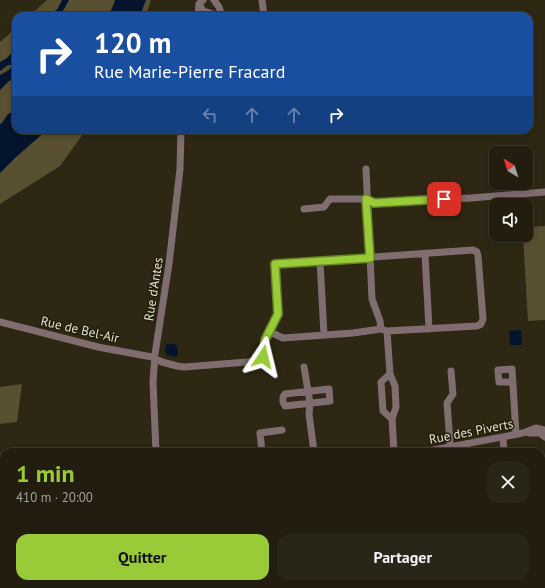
<!DOCTYPE html>
<html lang="fr">
<head>
<meta charset="utf-8">
<style>
  body { margin:0; font-family:"PT Sans",sans-serif; background:#2a2617; color:#f1f3f6; height:100vh; display:flex; flex-direction:column; font-size:15px; white-space:nowrap }
  * { box-sizing:border-box; margin:0 }
  p { font-size:13px; color:#a2a29e }
  .icon { flex:none; width:22px; height:22px; fill:none; stroke:currentColor; stroke-width:2; stroke-linecap:round; stroke-linejoin:round }
  .map { position:relative; flex:1; overflow:hidden }
  .details { position:absolute; left:0px; top:448px; width:545px; height:140px; display:flex; flex-direction:column; background:#221d0e; border-radius:12px 12px 0 0; box-shadow:0 2px 6px #0003,0 0 0 1px #3f3b2e }
  .details>* { flex:none }
  .guide { position:absolute; left:12px; top:12px; width:521px; height:122px; border-radius:12px; box-shadow:0 2px 6px #0003,0 0 0 1px #3f3b2e; background:#1a4fa0; color:#fff; overflow:hidden }
  .needle { width:26px; rotate:322deg }
  .fabs { position:absolute; left:489px; top:146px; display:grid; gap:8px }
  .fabs a { display:grid; place-items:center; width:44px; height:44px; border-radius:8px; background:#221d0e; box-shadow:0 2px 6px #0003,0 0 0 1px #3f3b2e; font-size:20px }
  .pin { position:absolute; display:grid; place-items:center; width:34px; height:34px; color:#fff; margin:-17px; border-radius:8px; box-shadow:0 2px 6px #0006 }
  .me { position:absolute; width:44px; margin:-22px; rotate:10deg; stroke-linejoin:round; filter:drop-shadow(0 0 3px #0008) }
  .turn { display:flex; align-items:center; gap:14px; height:84px; padding:0 16px; font-size:18px }
  .turn .icon { width:52px; height:52px; stroke-width:2.5 }
  .turn b { display:block; font-size:28px; line-height:34px }
  .lanes { display:flex; align-items:center; height:38px; padding:0 16px; background:#0003; justify-content:center; gap:20px; direction:ltr }
  .lanes .off { opacity:.35 }
  .round { display:grid; place-items:center; flex:none; width:42px; height:42px; border-radius:12px; background:#2a2617 }
  .head { display:flex; align-items:center; justify-content:space-between; height:68px; padding:0 16px }
  h1 { font-size:24px; font-weight:600; line-height:30px; color:#98cb37 }
  .button { display:flex; gap:8px; margin-top:auto; padding:8px 16px }
  .button a { flex:1; height:46px; border-radius:12px; background:#98cb37; color:#111; font-size:16px; font-weight:600; line-height:46px; text-align:center }
  .button a+a { background:#2a2617; color:#f1f3f6 }
  .map>svg:first-child { display:block }
</style>
</head>
<body>
<div class="map">
<svg width="545" height="588" viewBox="0 0 545 588">
  <rect width="100%" height="100%" fill="#2d2713"/>
  <!-- green -->
  <path fill="#595031" d="M47 0H151L146 16H29Z
    M16 28V130H86L60 166 0 204V42Z
    M545 226V320L528 321 523 235H526V227Z
    M22 384 17 422 0 424V387Z"/>
  <!-- water -->
  <path fill="#04142c" d="M62 0H69L60 16H50L58 8Z
    M115 0H146L140 16H109Z
    M16 48V83L13 80 9 81 0 90V75L9 70 12 65H8L0 71V62L7 58Z
    M16 110V130H47L15 158 0 173V124L2 123 8 114Z
    M521 330 522 345H510L509 331Z
    M168 344H174L177 346 178 354 176 357 167 355 165 353 166 345Z"/>
  <g fill="none" stroke-linecap="round" stroke-linejoin="round">
    <!-- minor -->
    <path stroke="#7f6d70" stroke-width="7" d="M203 0 199 4 203 11 220 16
      M214 0 219 7 222 16
      M262 0 264 16
      M198 16 199 4
      M366 169 372 299 380 321 381 329
      M304 209 324 207 330 199H367L374 203 471 198 545 192
      M425 254 429 329
      M320 261 324 335
      M0 322 98 347 152 357 162 362 177 366 185 367 258 361 263 357 265 340 270 332 283 338 353 333 381 329 387 331 477 326 481 324 483 319 478 256 477 252 473 250 275 264 278 314 270 332
      M387 331 390 374 395 386 396 407 392 419 394 452
      M304 367 310 403 309 414 314 452
      M451 371 453 394 447 403 450 443 452 452
      M390 374 381 382 383 411 392 419
      M513 382H499L498 370 512 369 516 434
      M329 389 330 401 285 406 283 402V397L285 394Z
      M529 433H540L545 437
      M503 437 504 452
      M156 452 153 382 155 354 169 264 180 169 181 130
      M262 452 260 433 282 430
      M423 452 523 433 536 428 545 430
      M541 541 544 540
      M541 571 545 570
      M185 584 186 588
      M273 584V588
      M381 584V588
      M433 584 434 588
      M513 584V588
      M249 588 262 584"/>
  </g>
  <g fill="none" stroke-linecap="round" stroke-linejoin="round">
    <defs>
      <path id="route" d="M263 357 265 340 278 314 275 264 370 258 366 199 374 203 444 199"/>
    </defs>
    <!-- route casing -->
    <use href="#route" stroke="#638424" stroke-width="10"/>
    <!-- route -->
    <use href="#route" stroke="#98cb37" stroke-width="7"/>
  </g>
  <g text-anchor="middle" stroke-width="3" stroke-linejoin="round" paint-order="stroke">
    <!-- street labels -->
    <g font-size="13" fill="#e4e1d4" stroke="#231e09">
      <text transform="translate(153 289) rotate(-81)" y="5">Rue d'Antes</text>
      <text transform="translate(80 329) rotate(13)" y="5">Rue de Bel-Air</text>
      <text transform="translate(471 431) rotate(-11)" y="5">Rue des Piverts</text>
    </g>
  </g>
</svg>
<div class="fabs">
<a><svg class="needle" viewBox="-14 -14 28 28"><path d="M0-13l5 13h-10z" fill="#e53935"/><path d="M0 13l5-13h-10z" fill="#a2a29e"/></svg></a>
<a><svg class="icon" aria-label="sound" viewBox="0 0 24 24"><path d="M4 9h4l5-4v14l-5-4H4zM17 9q2 3 0 6"/></svg></a>
</div>
<div class="pin" style="left:444px;top:199px;background:#d93025"><svg class="icon" aria-label="arrive" viewBox="0 0 24 24"><path d="M6 21V4h12l-3 4 3 4H6"/></svg></div>
<svg class="me" style="left:263px;top:357px" viewBox="-20 -20 40 40"><path d="M0-17L14 15 0 8-14 15z" fill="#98cb37" stroke="#fff" stroke-width="4"/></svg>
<div class="guide">
<div class="turn"><svg class="icon" aria-label="right" viewBox="0 0 24 24"><path d="M7 20v-9h11M14 6l5 5-5 5"/></svg><div><b>120 m</b>Rue Marie-Pierre Fracard</div></div>
<div class="lanes"><svg class="icon off" aria-label="left" viewBox="0 0 24 24"><path d="M17 20v-9H6M10 6l-5 5 5 5"/></svg><svg class="icon off" aria-label="ahead" viewBox="0 0 24 24"><path d="M12 20V5M6 11l6-6 6 6"/></svg><svg class="icon off" aria-label="ahead" viewBox="0 0 24 24"><path d="M12 20V5M6 11l6-6 6 6"/></svg><svg class="icon" aria-label="right" viewBox="0 0 24 24"><path d="M7 20v-9h11M14 6l5 5-5 5"/></svg></div>
</div>
<section class="details">
<div class="head"><div><h1>1 min</h1><p>410 m · 20:00</p></div><a class="round"><svg class="icon" aria-label="close" viewBox="0 0 24 24"><path d="M6 6l12 12M18 6L6 18"/></svg></a></div>
<div class="button"><a>Quitter</a><a>Partager</a></div>
</section>
</div>
</body>
</html>
